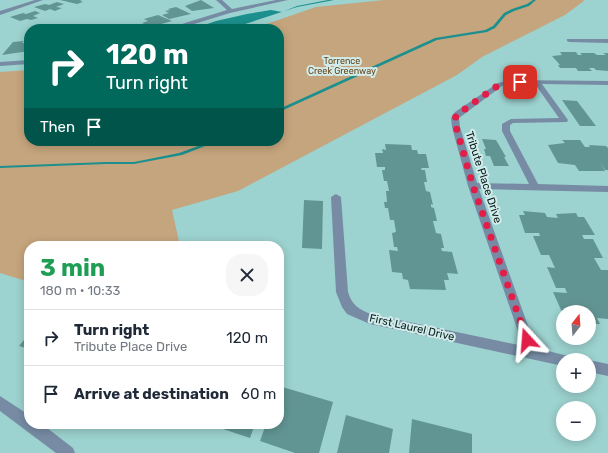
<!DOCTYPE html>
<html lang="en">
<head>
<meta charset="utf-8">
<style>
  body { margin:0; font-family:Rubik,sans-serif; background:#f6f6f7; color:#1f2937; height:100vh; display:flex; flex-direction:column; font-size:15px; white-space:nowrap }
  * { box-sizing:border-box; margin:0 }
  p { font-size:13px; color:#747a83 }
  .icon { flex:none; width:22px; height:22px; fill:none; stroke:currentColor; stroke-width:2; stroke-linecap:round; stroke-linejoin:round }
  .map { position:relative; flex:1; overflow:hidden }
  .drawer { position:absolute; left:24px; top:241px; width:260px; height:188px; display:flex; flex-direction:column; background:#fff; border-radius:16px; box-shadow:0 2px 10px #0003 }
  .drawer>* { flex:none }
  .banner { position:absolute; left:24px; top:24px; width:260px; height:122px; border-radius:16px; box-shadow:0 2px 10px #0003; background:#00695c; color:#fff; overflow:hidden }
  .needle { width:26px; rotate:17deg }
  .controls { position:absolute; left:556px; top:305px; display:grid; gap:8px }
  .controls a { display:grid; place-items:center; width:40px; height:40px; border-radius:50%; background:#fff; box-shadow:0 2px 10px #0003; font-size:20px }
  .pin { position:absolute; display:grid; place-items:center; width:34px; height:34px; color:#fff; margin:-17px; border-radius:8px; box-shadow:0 2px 6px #0006 }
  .me { position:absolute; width:44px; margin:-22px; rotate:341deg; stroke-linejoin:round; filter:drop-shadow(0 0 3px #0008) }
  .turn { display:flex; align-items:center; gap:14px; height:84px; padding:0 16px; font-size:18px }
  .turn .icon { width:52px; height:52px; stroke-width:2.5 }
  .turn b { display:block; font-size:28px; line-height:34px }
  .then { display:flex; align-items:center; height:38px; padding:0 16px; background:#0003; gap:8px; font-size:15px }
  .round { display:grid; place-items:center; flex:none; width:42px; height:42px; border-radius:16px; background:#f6f6f7 }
  .head { display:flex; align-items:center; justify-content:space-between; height:68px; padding:0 16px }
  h1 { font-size:24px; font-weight:700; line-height:30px; color:#1e9e55 }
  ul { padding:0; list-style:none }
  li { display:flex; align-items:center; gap:12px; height:56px; padding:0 16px; border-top:1px solid #e0e1e3 }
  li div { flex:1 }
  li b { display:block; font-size:15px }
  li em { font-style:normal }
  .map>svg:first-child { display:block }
</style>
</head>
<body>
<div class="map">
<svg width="608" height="453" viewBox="0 0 608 453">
  <rect width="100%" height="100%" fill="#9cd2cf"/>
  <!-- green -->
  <path fill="#c5a57d" d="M384 0H585L565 15 482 57 457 75 238 191 172 210 180 246H29V282L0 273V72L29 70V141H279V29H252L316 7Z"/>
  <!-- water -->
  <path fill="#1c908e" d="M328 0H334L297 7 230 29H193L216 21 247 14 271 10 282 12 297 6Z"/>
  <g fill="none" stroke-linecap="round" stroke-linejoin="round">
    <!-- stream -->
    <path fill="#1c908e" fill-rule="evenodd" d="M533 0H536L529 6 514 11 506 15 495 28 487 32 437 40 279 112V109L435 38 485 30 493 26 504 13 512 9 527 4Z
      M212 141H218L182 155 134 164H106L0 168V166L106 162H134L179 153Z"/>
  </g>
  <!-- building -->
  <path fill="#619593" d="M60 0H82L80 1 83 2 77 4Z
    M201 0 214 8 192 11 185 6Z
    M57 2 64 4 56 7 62 8 55 11 50 9 45 11 34 7 45 4 49 5Z
    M176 7 191 14 169 19 162 15 169 13 165 11 170 10 168 9Z
    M35 11 40 13 33 16 38 18 31 20 27 19 20 21 10 17 23 13 26 14Z
    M158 15 172 21 151 27 142 23 148 21 144 19Z
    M131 25 140 29H116L124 26 127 27Z
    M24 41 22 43H29V51L2 55 13 42Z
    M560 52H576L578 55H582L580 53H594L597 55H606L603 53H608V71L596 70 594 68H589L592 71H578L576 68H560L558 65H560L552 56 562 55Z
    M562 100 577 101 596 126H580Z
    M482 139 496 140 506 157H504L509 166H494L490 156H486L484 149H486Z
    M562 140H580L585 147H590L589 145 606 146 608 148V170H605L600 162 605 171H579L575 165 558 163 548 145 565 143Z
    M385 144 411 145 412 150H417L418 154H426L429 168H421L422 170H425L427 182H424L426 191 430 192 433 205 431 204V207L434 208 437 221H433L436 233 441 234 444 248H441L442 251 452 252 458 274 447 273 449 280H444L446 290 410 289 408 280 403 279 402 273 392 272 389 250 398 251 397 247H394L392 233 396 232 394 220H390L388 208H385L384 202H387L386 191H389L387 181H384L382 170H385V167H377L375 153H383L382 149 386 150Z
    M304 200 323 201 322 249 302 248Z
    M523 211 545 213 547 217 558 218 556 214 576 213 578 217H584L595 235H582L584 239H593L603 258H594L601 270H608V319L597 318 600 324H589V312H562L553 292 567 293 565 288H556L547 267 555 268 549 255H541L533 236H540L539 233H525L519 215H525Z
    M29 334V349L19 346Z
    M279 386 333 402 319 453H295L260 441 266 424H279Z
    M346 415 393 429 389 453H337Z
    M412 419 472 434V453H409Z
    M208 424H255L250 438Z"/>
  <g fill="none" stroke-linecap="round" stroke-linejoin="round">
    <!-- minor -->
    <path fill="#778ca4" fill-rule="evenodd" d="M35 0H43L0 15V11Z
      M216 0H222L232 9 276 0H288L230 13 178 29H170L185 23 227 10Z
      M567 39H608V43L569 42 567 41Z
      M29 60V64L0 66V62Z
      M510 80 608 81V85L542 84 568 120 567 122 513 123 510 125V131L538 184 608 186V192L479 189 536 348 568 356 569 360H563V366L370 324 347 314 342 307 336 292 331 197 336 194 341 197 348 292C352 305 358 309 371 314L523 346 468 186 452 127 451 118 455 112 498 83ZM510 84H535L559 118 511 119 502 124V131L529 184 477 183 460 127 459 118 502 86Z
      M589 360 608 364V376L589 372Z
      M0 396 29 415V424H42L73 448 75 453H56L0 411Z"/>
  </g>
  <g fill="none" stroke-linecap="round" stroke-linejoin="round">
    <!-- route -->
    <path stroke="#e11d48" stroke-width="7" stroke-dasharray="0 12.6" d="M520 82 500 84 458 114 455 118 456 127 473 186 527 340"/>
  </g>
  <g text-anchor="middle" stroke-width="4" stroke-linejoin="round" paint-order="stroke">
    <!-- far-park labels -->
    <g font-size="9" fill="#664517" stroke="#d2eceb">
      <text x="342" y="64">Torrence<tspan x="342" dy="10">Creek Greenway</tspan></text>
    </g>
    <!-- street labels -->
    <g font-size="11" fill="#071d1c" stroke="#d2eceb">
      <text transform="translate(484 177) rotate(72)" y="4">Tribute Place Drive</text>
      <text transform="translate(412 327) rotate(13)" y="4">First Laurel Drive</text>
    </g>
  </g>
</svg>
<div class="controls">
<a><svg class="needle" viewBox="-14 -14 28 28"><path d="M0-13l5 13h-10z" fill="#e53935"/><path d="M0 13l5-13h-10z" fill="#747a83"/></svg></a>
<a>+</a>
<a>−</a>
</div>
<div class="pin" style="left:520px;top:82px;background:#d93025"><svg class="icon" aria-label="arrive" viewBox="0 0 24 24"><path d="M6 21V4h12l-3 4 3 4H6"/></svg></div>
<svg class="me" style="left:527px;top:340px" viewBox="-20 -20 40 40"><path d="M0-17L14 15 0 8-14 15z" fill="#e11d48" stroke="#fff" stroke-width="4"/></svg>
<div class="banner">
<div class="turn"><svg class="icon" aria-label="right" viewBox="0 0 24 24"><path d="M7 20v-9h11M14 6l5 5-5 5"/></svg><div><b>120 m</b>Turn right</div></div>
<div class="then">Then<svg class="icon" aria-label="arrive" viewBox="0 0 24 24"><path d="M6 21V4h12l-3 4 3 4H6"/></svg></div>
</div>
<section class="drawer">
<div class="head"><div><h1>3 min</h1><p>180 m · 10:33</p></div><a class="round"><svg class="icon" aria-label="close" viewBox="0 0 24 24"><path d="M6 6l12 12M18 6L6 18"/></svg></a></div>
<ul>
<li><svg class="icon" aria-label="right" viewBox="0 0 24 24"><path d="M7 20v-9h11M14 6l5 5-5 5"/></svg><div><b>Turn right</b><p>Tribute Place Drive</p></div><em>120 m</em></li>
<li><svg class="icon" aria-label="arrive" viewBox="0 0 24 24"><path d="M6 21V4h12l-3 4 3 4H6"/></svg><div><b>Arrive at destination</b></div><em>60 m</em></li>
</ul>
</section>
</div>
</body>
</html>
